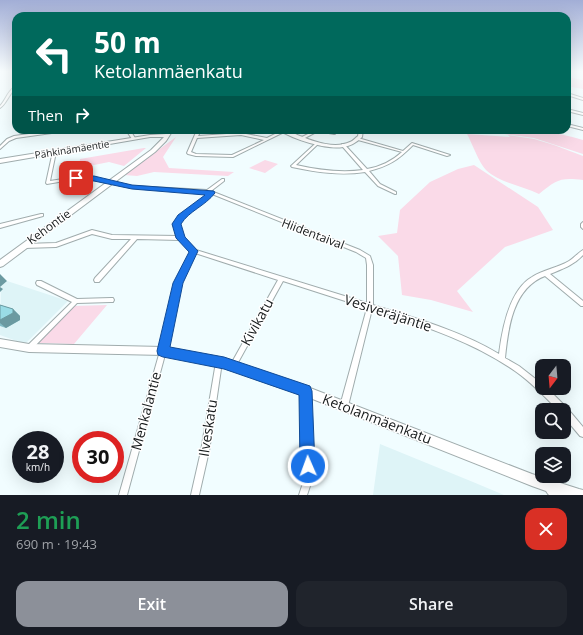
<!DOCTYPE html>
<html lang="en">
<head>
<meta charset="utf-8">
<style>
  body { margin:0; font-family:"Open Sans",sans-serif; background:#20242c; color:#f1f3f6; height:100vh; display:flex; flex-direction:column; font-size:15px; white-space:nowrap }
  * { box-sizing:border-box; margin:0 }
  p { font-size:13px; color:#9ea1a6 }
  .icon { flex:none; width:22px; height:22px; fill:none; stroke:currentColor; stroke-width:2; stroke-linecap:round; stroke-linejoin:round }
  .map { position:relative; height:495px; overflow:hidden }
  .sheet { display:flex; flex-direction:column; background:#171b24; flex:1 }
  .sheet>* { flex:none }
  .hud { position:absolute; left:12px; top:12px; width:559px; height:122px; border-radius:12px; box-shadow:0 4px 16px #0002; background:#00695c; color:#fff; overflow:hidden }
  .needle { width:26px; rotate:196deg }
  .fabs { position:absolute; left:535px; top:359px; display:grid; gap:8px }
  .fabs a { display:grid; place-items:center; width:36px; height:36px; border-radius:8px; background:#171b24; box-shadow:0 4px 16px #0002; font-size:20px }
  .speed { position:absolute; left:12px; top:431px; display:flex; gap:8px; font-size:20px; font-weight:700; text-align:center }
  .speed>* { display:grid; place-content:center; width:52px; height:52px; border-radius:50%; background:#171b24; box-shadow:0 4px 16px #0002; line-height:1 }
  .speed small { font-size:10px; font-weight:400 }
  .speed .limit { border:6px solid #d22; background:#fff; color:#111 }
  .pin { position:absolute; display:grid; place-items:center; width:34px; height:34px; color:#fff; margin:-17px; border-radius:8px; box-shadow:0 2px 6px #0006 }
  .me { position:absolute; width:44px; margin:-22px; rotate:358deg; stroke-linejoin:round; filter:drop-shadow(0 0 3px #0008) }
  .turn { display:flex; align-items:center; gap:14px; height:84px; padding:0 16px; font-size:18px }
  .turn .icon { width:52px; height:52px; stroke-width:2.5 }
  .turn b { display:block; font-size:28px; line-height:34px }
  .then { display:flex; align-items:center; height:38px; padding:0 16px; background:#0003; gap:8px; font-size:15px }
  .round { display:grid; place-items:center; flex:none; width:42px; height:42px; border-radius:12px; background:#20242c }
  .headline { display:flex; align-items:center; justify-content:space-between; height:68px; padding:0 16px }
  h1 { font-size:24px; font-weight:600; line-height:30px; color:#1e9e55 }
  .action { display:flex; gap:8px; margin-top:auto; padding:8px 16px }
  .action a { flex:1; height:46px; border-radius:12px; background:#8c9099; color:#fff; font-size:16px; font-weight:600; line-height:46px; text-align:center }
  .action a+a { background:#20242c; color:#f1f3f6 }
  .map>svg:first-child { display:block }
</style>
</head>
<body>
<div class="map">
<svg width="583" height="495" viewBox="0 0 583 495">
  <rect width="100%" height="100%" fill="#f1fdff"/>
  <!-- built -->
  <path fill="#def4f7" d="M1 279 68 301 25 344 0 335Z
    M380 444 473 482 504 495H373Z"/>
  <!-- green -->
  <path fill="#fadae8" d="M567 77 583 80V89L572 87 567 89Z
    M475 130C513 130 546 128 583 140V154L534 138Z
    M467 134 510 137 508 135 534 139 554 145 583 156V180C560 177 556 180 539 194 522 186 500 183 486 170 479 163 472 143 467 134Z
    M176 137 163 157 169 168 234 172 228 176 154 172 137 176 124 175Z
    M144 148H146L124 166 109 162 79 168 80 159Z
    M265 160 278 164 265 173 249 168Z
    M474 165 538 207 553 230 505 247 457 291 473 312 431 300 402 295 398 256 378 236 397 233 400 210 430 182 458 169Z
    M107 305 74 344 38 343 73 306Z"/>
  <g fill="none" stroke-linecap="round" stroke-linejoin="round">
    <defs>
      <path id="street" d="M13 88 15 89C9 94 7 103 0 108V106C5 101 7 93 13 88Z
        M567 93 583 98V100L567 95Z
        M567 124 583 128V130L567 126Z
        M59 130H68L66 131 16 138 9 141 0 149V146L7 139 14 136Z
        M126 130H130L135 138 134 139H132Z
        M197 130H201L198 136 241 133 267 138 283 130 286 131 233 157 196 156 188 154 187 153ZM241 135 264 140 232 155 196 154 191 152 197 138Z
        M316 130H323L333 132 334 130H338L335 134H334L318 131 303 139 300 138Z
        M358 138 403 151 412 143 450 155 447 156 413 145C398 160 389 166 369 171L380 184 396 192V194H395L378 186 365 172C340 176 316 172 292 167L291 166 316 143H317V145L296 165C318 170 341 173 363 170L342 146V144H344L367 169C380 167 392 161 402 152L358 140Z
        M53 151 56 152 50 181 76 177H89L132 186 207 190 222 179H224V181L211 191 360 250 370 256 373 265V305C415 318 461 331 499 354 502 330 509 290 532 277 543 270 557 268 569 261 574 258 578 253 583 250V255C574 265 562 269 550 274L583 301V306H581L545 276C513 288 508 328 505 358L519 366 542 384V388H547L567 408 583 427V437L580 436 564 417V410H558C544 396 531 382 515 371 472 341 421 325 372 309L348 406 347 409 344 410 341 409 340 406 367 308 283 281 235 368 233 369 231 368 230 366 231 364 278 280 195 253 181 283 166 351 127 495H119L160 351 175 283 191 251 180 240 137 239 99 282H95L94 280 95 278 131 239H112L92 234 56 247 24 248 22 246 24 244 56 243 92 230 112 235 178 236 174 224C183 209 198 205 209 193L132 188 89 179H76L47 184 46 183ZM212 194 356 252 366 258 367 265V303L196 250 183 237 178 224C186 211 202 205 212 194Z
        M41 214H43V216L0 228V224Z
        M583 222V229L581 227V224Z
        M37 281H41L77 299 111 298H113L114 300 113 302H111L77 303 31 350 29 351 27 350 26 348 27 346 72 302 37 285 36 283Z
        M219 359 221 360 222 362 209 451 199 495H191L201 451 216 362 217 360Z
        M305 387 308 388 309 391 312 480 307 495H299L304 480 301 391 302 388Z"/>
      <path id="secondary" d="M567 109 583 113V115L567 111Z
        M169 130H173L166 141 155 152 3 266 0 267V260L151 150 164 137H150L0 163V159L150 135 166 134Z
        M279 130C287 130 293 133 300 136 315 142 335 149 350 142 353 141 355 138 358 136L359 130H363L362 137C357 142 351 146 343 147 327 150 292 139 279 130Z
        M0 339 29 344 163 347 224 358 305 386 532 474 579 489 583 490V495H549L548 494 546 491 532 486 305 396 224 368 163 355 29 352 0 347Z"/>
    </defs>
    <!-- street casing -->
    <use href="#street" stroke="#a0acad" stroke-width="2"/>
    <!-- secondary casing -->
    <use href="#secondary" stroke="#a0acad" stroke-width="2"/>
    <!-- street -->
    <use href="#street" fill="#fff" fill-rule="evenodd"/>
    <!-- secondary -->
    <use href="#secondary" fill="#fff" fill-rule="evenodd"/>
  </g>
  <!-- wall -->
  <path fill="#84bdc6" d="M0 305 13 309 20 316V320L6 328 0 326Z"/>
  <!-- shaded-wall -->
  <path fill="#6b9aa1" d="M0 274 7 281 0 287 3 289 0 292Z
    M13 309 20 316V320L6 328 0 323V320Z"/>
  <!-- building -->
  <path fill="#99dce6" stroke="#6b9aa1" d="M0 305 13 309V313L0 320Z"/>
  <!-- sky -->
  <linearGradient id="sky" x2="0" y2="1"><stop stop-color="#a2aed6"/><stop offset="0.51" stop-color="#f9feff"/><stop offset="1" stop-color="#f9feff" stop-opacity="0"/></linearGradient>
  <rect width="583" height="140" fill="url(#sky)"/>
  <!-- route -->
  <path fill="#1a73e8" stroke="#114b97" d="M76 176H94L132 185 214 191 215 193C205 206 189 211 181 224L185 237 198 251 183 283 170 347 224 357 310 386 312 391 315 466 313 471 308 474 302 471 300 466 299 395 224 369 163 357 158 355 157 351 173 283 189 252 176 238 172 224 178 215 205 195 132 189 94 181 74 180 73 178Z"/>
  <g text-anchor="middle" stroke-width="3" stroke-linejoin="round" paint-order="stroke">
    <!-- far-street labels -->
    <g font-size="10" fill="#171b1c" stroke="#fff">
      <text transform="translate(72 149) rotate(-9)" y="4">Pähkinämäentie</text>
    </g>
    <!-- street labels -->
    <g font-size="12" fill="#171b1c" stroke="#fff">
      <text transform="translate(49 227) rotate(-36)" y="4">Kehontie</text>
      <text transform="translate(313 234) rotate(21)" y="4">Hiidentaival</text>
    </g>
    <!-- near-street labels -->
    <g font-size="14" fill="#171b1c" stroke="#fff">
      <text transform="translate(388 313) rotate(18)" y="5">Vesiveräjäntie</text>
      <text transform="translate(257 322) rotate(-61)" y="5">Kivikatu</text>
      <text transform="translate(146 411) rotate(-75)" y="5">Menkalantie</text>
      <text transform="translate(377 419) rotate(21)" y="5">Ketolanmäenkatu</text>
      <text transform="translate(208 428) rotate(-81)" y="5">Ilveskatu</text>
    </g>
  </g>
</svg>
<div class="fabs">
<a><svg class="needle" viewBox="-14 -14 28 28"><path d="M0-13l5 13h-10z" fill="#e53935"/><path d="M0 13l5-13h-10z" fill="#9ea1a6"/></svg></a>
<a><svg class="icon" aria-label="search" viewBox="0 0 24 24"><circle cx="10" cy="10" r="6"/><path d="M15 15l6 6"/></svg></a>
<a><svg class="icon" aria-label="layers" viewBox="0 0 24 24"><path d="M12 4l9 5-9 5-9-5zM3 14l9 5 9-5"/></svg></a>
</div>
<div class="speed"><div>28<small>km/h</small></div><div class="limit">30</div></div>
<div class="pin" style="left:76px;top:178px;background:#d93025"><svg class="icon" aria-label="arrive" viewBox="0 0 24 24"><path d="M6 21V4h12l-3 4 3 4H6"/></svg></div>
<svg class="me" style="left:308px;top:466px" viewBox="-20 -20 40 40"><circle r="17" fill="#1a73e8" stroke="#fff" stroke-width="3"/><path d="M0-11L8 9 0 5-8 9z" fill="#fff"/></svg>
<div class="hud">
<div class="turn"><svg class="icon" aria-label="left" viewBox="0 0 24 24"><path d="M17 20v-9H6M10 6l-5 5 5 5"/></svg><div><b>50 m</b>Ketolanmäenkatu</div></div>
<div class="then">Then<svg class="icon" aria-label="right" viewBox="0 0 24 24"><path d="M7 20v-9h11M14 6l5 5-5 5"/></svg></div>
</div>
</div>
<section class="sheet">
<div class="headline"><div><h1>2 min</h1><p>690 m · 19:43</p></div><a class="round" style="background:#d93025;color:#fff"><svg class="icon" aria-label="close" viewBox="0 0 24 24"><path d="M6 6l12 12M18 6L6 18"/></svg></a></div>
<div class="action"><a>Exit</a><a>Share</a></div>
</section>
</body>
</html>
